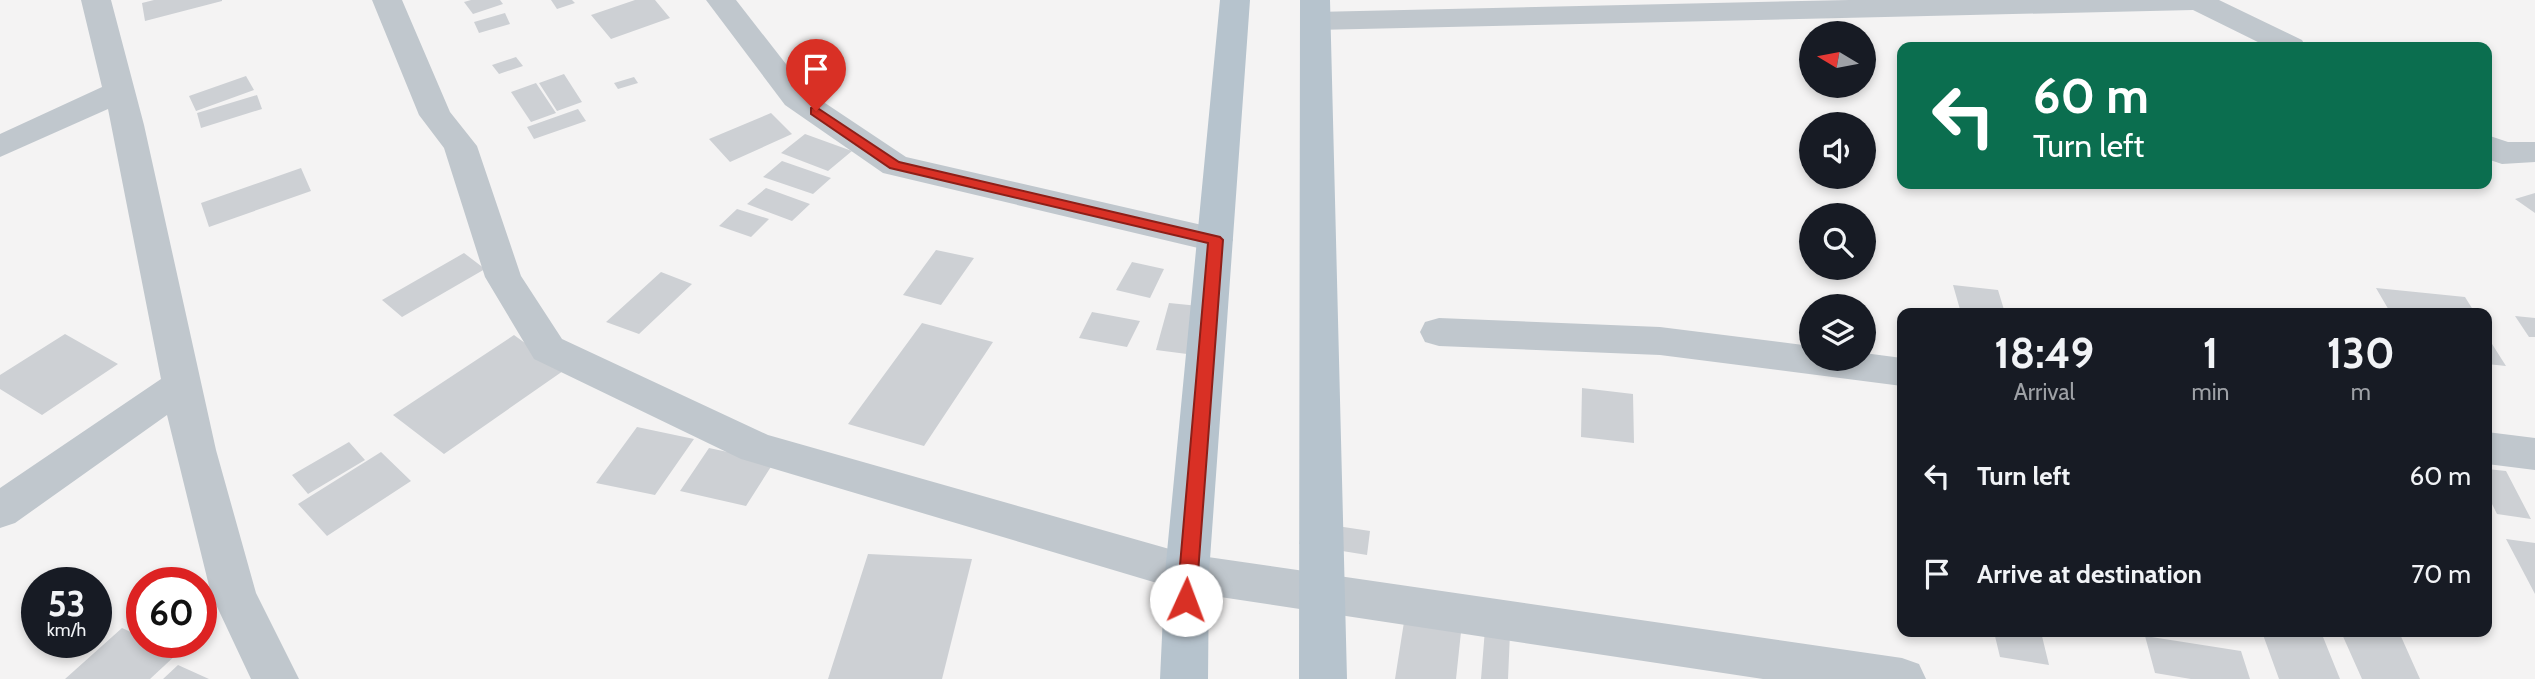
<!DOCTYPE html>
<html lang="en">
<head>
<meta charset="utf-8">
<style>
  body { margin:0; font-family:Cabin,sans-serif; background:#242831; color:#f1f3f6; height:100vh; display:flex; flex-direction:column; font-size:26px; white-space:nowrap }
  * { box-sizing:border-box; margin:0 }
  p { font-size:23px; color:#9ea1a6 }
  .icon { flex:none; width:38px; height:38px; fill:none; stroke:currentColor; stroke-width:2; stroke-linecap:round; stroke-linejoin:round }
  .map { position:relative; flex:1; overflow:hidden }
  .sheet { position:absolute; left:1897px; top:308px; width:595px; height:329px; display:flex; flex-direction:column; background:#171b24; border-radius:14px; box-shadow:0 4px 10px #0003 }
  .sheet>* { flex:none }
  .top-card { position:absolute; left:1897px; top:42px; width:595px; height:147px; border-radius:14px; box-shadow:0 4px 10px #0003; background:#0b6e4f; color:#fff; overflow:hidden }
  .needle { width:46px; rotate:280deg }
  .fabs { position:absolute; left:1799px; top:21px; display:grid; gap:14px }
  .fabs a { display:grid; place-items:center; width:77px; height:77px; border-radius:50%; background:#171b24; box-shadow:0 4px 10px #0003; font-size:35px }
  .speed { position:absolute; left:21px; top:567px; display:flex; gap:14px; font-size:35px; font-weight:700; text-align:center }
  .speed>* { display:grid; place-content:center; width:91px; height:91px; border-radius:50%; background:#171b24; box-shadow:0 4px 10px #0003; line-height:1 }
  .speed small { font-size:18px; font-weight:400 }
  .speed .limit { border:10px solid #d22; background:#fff; color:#111 }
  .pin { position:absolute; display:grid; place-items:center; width:60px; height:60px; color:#fff; margin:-72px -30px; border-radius:50% 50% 50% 0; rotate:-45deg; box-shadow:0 0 7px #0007 }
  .pin .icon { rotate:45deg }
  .me { position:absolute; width:77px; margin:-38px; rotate:2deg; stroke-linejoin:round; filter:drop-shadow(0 0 5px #0008) }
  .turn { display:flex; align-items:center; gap:24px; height:147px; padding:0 21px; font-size:32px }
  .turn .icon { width:91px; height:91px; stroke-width:2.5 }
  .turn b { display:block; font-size:49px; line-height:60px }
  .eta { display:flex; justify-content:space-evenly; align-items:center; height:119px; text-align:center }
  .eta b { font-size:42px; font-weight:800; line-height:49px }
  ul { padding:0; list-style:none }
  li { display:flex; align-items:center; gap:21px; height:98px; padding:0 21px }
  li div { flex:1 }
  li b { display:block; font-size:26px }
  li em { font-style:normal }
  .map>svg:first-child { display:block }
</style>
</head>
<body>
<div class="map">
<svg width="2535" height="679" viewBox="0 0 2535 679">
  <rect width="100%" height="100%" fill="#f4f3f3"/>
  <!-- building -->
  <path fill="#cdd0d4" d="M154 0H222V1L145 21 142 3Z
    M471 0H500L503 4 473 14 464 2Z
    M551 0H572L575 3 557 9Z
    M635 0H655L670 18 611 39 591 15Z
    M505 13 510 24 479 33 474 22Z
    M516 57 523 66 499 74 492 65Z
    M564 74 582 102 557 111 539 83Z
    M246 76 254 90 196 111 189 96Z
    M634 77 638 83 618 89 614 83Z
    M536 83 556 113 531 122 511 92Z
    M257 95 262 109 201 128 197 113Z
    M578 109 586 121 534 139 527 127Z
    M771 113 792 134 730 162 709 139Z
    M805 134 852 151 828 171 781 153Z
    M782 161 831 178 813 194 763 177Z
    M301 168 311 191 209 227 201 203Z
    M766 188 810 204 792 221 747 204Z
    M2535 193V213L2515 199Z
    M737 209 769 219 751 237 719 226Z
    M936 250 974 258 941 305 903 295Z
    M464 253 485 269 402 317 382 300Z
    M1132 262 1164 269 1150 298 1116 290Z
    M661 272 692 284 639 334 606 322Z
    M1953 285 1998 290 2005 313H1961Z
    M2376 288 2465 297 2475 313 2390 312Z
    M1169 303 1199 306 1187 354 1156 350Z
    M1092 312 1140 321 1127 347 1079 338Z
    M2515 316 2535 318V337H2529Z
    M922 323 993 342 924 446 848 424Z
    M65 334 118 364 42 415 0 389V375Z
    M514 335 563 371 444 454 393 415Z
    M2487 336 2506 366 2487 364Z
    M1582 388 1633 394 1634 443 1581 437Z
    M637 427 694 439 655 495 596 483Z
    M349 442 365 460 308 494 292 475Z
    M709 448 774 462 746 506 680 491Z
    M381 452 411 481 327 536 298 504Z
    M2487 469 2506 471 2531 519 2497 514 2487 494Z
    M1304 521 1370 531 1367 555 1299 544Z
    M2506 539 2535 543V594Z
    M868 554 972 559 942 679H828Z
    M1404 622 1461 632 1456 679H1395Z
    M122 628 142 637V642H153L178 653 150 679H65Z
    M1485 629 1510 633 1508 679H1481Z
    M1994 632H2041L2049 665 2000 657Z
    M2262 632H2321L2340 679H2279Z
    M2341 632H2399L2420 679H2362Z
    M2145 636 2241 651 2250 679H2191L2155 673Z
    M178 665 209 679H163Z"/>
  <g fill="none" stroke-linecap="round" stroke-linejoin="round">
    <!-- minor -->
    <path fill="#c0c7cd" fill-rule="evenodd" d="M81 0H111L144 125 216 450 256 593 299 679H251L211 594 167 415 15 523 0 528V488L161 379 108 109 0 157V134L102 87Z
      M372 0H402L450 112 477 146 521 276 562 339 768 435 1187 554 1902 658 1919 664 1926 679H1763L1187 592 741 459 534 359 485 277 444 148 419 115Z
      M706 0H736L807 91 906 157 1215 228 1228 232 1233 240 1228 248 1215 252 883 173 785 105Z
      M1849 0H2219L2302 40 2306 47H2268L2193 10 1315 30 1304 27 1300 21 1304 15 1315 12Z
      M2487 135 2508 142H2535V162L2502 164 2487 159Z
      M1439 318 1660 327 1811 346V359H1864V353L1902 358V386L1660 355 1439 346 1425 342 1420 332 1425 322Z
      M2487 432 2535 438V470L2487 464Z"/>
    <!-- major -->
    <path fill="#b6c3cd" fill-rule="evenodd" d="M1220 0H1250L1209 573 1208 679H1160L1165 573Z
      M1300 0H1330L1347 679H1299Z"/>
  </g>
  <!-- route -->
  <path fill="#d93025" stroke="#8d1f18" stroke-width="2" d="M816 107 899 162 1220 237 1223 240 1196 600 1193 605 1186 608 1180 605 1177 600 1208 243 890 168 811 114V108Z"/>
</svg>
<div class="fabs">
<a><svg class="needle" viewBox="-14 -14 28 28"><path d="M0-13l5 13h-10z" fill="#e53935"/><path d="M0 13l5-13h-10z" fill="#9ea1a6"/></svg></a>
<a><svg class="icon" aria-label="sound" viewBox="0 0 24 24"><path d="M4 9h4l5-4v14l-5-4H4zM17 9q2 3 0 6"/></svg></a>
<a><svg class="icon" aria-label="search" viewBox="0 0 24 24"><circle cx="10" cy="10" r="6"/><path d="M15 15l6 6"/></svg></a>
<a><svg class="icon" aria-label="layers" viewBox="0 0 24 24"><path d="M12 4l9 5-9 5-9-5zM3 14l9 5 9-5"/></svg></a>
</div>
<div class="speed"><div>53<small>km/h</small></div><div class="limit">60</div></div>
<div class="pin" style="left:816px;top:111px;background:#d93025"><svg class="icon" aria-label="arrive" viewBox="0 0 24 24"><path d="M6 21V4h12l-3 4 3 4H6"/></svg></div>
<svg class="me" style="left:1186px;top:600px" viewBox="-20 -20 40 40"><circle r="19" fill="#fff"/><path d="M0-13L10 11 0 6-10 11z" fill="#d93025"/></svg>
<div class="top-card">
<div class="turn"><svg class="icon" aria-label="left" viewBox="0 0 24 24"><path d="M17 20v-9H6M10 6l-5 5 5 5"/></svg><div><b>60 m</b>Turn left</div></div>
</div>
<section class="sheet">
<div class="eta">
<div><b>18:49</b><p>Arrival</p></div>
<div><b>1</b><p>min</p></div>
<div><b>130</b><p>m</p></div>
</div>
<ul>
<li><svg class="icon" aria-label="left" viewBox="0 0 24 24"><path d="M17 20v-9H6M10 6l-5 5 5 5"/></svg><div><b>Turn left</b></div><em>60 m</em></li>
<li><svg class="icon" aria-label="arrive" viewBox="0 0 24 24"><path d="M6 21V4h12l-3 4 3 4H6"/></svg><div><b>Arrive at destination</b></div><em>70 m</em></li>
</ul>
</section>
</div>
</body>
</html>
